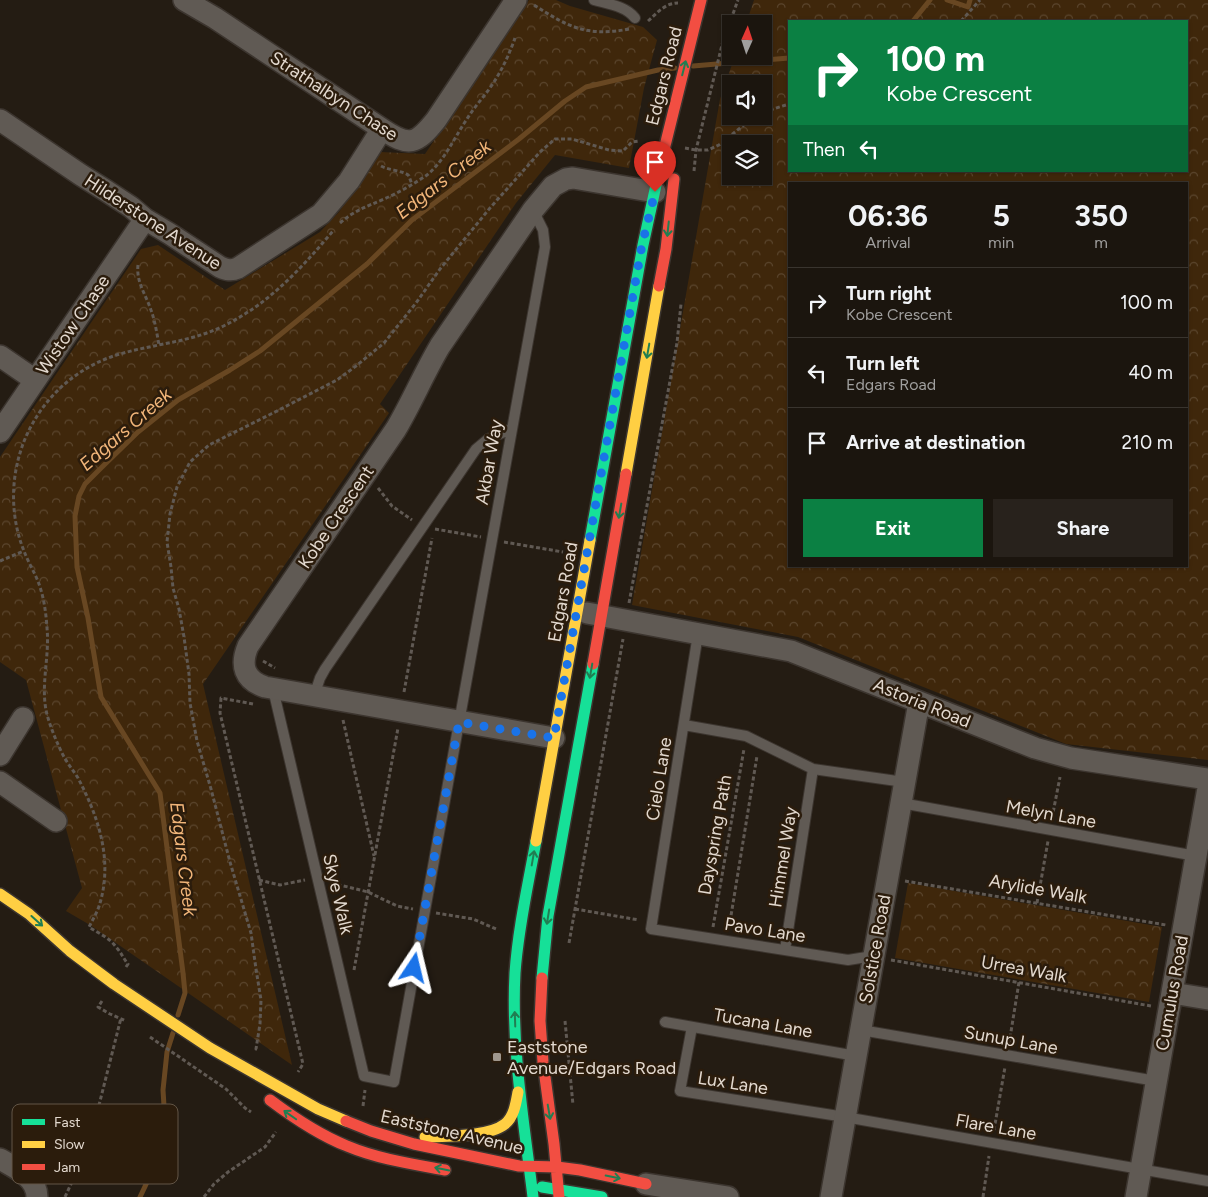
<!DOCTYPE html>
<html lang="en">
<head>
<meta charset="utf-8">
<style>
  body { margin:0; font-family:Figtree,sans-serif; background:#28221c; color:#f1f3f6; height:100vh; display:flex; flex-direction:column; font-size:19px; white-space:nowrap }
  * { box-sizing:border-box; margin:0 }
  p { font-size:16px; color:#a09f9e }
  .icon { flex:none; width:28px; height:28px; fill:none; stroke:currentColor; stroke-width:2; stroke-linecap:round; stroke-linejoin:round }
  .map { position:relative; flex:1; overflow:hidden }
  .sheet { position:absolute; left:788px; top:182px; width:400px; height:385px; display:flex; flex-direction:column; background:#1b150e; border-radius:0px; box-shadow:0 1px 4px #0004,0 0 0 1px #39342e }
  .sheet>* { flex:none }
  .banner { position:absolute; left:788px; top:20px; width:400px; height:152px; border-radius:0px; box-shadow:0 1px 4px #0004,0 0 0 1px #39342e; background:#0b8043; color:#fff; overflow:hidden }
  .needle { width:32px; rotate:3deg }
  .controls { position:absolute; left:722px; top:15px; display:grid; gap:10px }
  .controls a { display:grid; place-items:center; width:50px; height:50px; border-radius:0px; background:#1b150e; box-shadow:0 1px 4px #0004,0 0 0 1px #39342e; font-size:25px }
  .pin { position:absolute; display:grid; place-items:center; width:42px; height:42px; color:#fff; margin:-51px -21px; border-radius:50% 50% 50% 0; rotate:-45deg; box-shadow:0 0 5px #0007 }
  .pin .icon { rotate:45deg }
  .me { position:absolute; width:55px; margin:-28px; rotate:10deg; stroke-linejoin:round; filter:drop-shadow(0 0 4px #0008) }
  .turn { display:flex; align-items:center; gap:18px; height:105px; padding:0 15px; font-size:22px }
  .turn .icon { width:65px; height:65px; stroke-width:2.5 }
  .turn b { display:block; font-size:35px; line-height:42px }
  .then { display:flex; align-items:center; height:48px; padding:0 15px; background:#0003; gap:10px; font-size:19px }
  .eta { display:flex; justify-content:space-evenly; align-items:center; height:85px; text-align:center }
  .eta b { font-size:30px; font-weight:700; line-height:35px }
  .button { display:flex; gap:10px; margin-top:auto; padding:10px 15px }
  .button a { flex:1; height:58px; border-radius:0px; background:#0b8043; color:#fff; font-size:20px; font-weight:700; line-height:58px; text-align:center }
  .button a+a { background:#28221c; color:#f1f3f6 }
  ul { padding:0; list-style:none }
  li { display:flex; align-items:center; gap:15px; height:70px; padding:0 15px; border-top:1px solid #39342e }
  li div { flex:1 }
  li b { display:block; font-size:19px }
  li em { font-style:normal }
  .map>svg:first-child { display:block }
</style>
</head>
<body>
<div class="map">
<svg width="1208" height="1197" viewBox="0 0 1208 1197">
  <defs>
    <pattern id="forest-crowns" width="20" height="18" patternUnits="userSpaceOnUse" patternTransform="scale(1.25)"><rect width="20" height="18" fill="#3f270b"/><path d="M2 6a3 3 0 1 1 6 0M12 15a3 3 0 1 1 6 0" fill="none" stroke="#5b462e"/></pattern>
  </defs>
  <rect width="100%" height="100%" fill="#241c13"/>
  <!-- forest -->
  <path fill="url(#forest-crowns)" fill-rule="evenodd" d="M529 0H556L570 6 643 27 657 40 644 88 629 168 555 155 516 203 380 404 389 413 203 684 292 1065 90 925 66 911 82 888 26 680 0 662V457L141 249 158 245 225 290 320 232 339 212 380 152 425 154Z
    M754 0H1208V760L1066 744 798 637 632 605 720 99 735 56H764V24H746ZM789 21H1186V171H789ZM731 84H764V116H731ZM731 144H764V176H731ZM789 184H1186V566H789Z
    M908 883 1162 927 1149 1002 895 958Z"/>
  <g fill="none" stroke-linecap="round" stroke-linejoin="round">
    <!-- stream -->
    <path stroke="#684722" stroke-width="5" d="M947 0 968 7 970 0
      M913 21 930 0
      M693 66 789 58
      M178 1015 185 993 183 973 160 793 101 697 88 618 77 567 75 516 79 496 85 484 100 469 138 432 178 400 230 370 260 351 367 264 412 220 519 139 565 101 586 87 658 70 675 68
      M140 1197 158 1159 165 1122 163 1090 167 1052 173 1033"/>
    <defs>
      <path id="lane" d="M594 0C608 4 626 6 635 18
        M698 634 651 929 848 960 873 956
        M273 689 364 1076 394 1082 545 247 543 230 533 210
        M314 696 320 678 325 669 476 449 488 439 511 429
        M684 725 746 736 813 769 904 782
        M901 803 1196 856
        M785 950 813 769
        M665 1022 856 1056
        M692 1027 680 1091 845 1117 1208 1181
        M861 1030 1156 1081"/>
      <path id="street" d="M184 0 215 18 382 129C409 147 416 145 436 120L516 0
        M0 120 81 175 105 190 131 207 145 219 170 234 220 267C227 270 231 271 238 268L321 214 349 181 382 129
        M0 356 35 380
        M0 432 145 219
        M587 613 791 651 1035 748 1071 758 1208 779
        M554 738 265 687C244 680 240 665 248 646L396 429C412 402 424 373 440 346L533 210 553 186 566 179 573 178 655 192
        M0 755 23 718
        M0 782 56 821
        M1172 993 1208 999
        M0 1159C15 1168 37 1177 37 1197
        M646 1184 728 1197
        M831 1197 919 702
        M1136 1197 1208 788"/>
      <path id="fast" d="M590 540 643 245 661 162
        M542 978 548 916 593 664
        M542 1187 602 1197
        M533 1197C524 1123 511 1047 515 973 518 929 528 885 536 841"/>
      <path id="slow" d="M626 474 659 286
        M536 841 590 540
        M0 894 29 914 70 951 114 984 210 1048 318 1109 346 1121
        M425 1137C446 1136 489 1137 505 1124 514 1117 516 1103 518 1092"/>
      <path id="jam" d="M661 162 701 0
        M659 286 666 249 674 179
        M593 664 626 474
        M542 978 540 1021 543 1062 554 1144 559 1197
        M270 1100C294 1118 319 1135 347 1146 378 1159 412 1164 445 1170
        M346 1121 371 1131 414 1144 519 1166 557 1167 580 1170 646 1184"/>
    </defs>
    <!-- lane casing -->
    <use href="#lane" stroke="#3c352f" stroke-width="12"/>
    <!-- street casing -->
    <use href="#street" stroke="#3c352f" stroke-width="24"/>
    <!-- fast casing -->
    <use href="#fast" stroke="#3c352f" stroke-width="14"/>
    <!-- slow casing -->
    <use href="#slow" stroke="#3c352f" stroke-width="14"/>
    <!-- jam casing -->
    <use href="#jam" stroke="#3c352f" stroke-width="14"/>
    <!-- path -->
    <path stroke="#605953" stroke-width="3" stroke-dasharray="4 2.5" stroke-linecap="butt" d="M534 5C568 27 587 37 629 29
      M648 21C657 13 665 3 678 3
      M961 21 980 0
      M764 113 767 111 789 104
      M685 148 696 150H708L719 145 745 124 758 116
      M381 166C388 170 405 171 409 176 410 179 411 182 412 184
      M694 171 696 150 723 41 738 0
      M340 223C355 210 366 207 384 199 398 193 414 184 427 175 445 160 454 138 467 119 474 107 484 97 492 85 502 70 509 55 515 38
      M138 265C136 282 146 295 151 310 155 321 157 334 159 345
      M378 488 392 506 412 520
      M435 529 481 537
      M504 542 563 552
      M0 561 24 551
      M629 603 677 343 681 304
      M263 661 275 668
      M404 692 432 538
      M253 704 221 698 220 713 303 1064 298 1072
      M343 720 374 856
      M1052 818 1060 777
      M259 880 280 885 305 880
      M905 881 1166 925
      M331 883 348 887 368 892 397 906 413 909
      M1037 903 1048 841
      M575 909 639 920
      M436 913 473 919 496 929
      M713 927 744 749
      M729 928 757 756
      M569 943 623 639
      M891 960 1151 1006
      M126 967 128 964C123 958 121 952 116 947 110 938 98 933 89 927 93 919 98 911 100 903 113 859 98 816 78 778 73 770 67 763 63 755 57 743 52 731 48 718 39 689 50 658 47 628 46 613 44 598 39 584 35 573 28 562 24 551 7 509 11 460 34 421 51 392 77 370 108 358 143 345 182 344 217 329 266 307 299 271 333 231
      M354 970 398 728
      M102 1001 98 1007 110 1014 126 1021
      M565 1021 573 1105
      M150 1037 226 1089 245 1108 251 1112
      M1009 1044 1019 982
      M257 1049H256L260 1024 261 1000 256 969 251 933 230 862 211 789 197 741 190 703 189 674 184 637 179 609 173 588 171 567 167 542 170 514 177 487 190 462 209 445 271 414 337 380 356 366 384 343 416 303 440 269 490 208 540 152 555 139H572L609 150 623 151 632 142 640 141
      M363 1106 365 1090
      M994 1130 1005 1067
      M65 1197 71 1184 81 1152 97 1113 121 1018
      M204 1197 214 1184 228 1172 265 1147 276 1132
      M983 1197 989 1156"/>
    <!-- lane -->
    <use href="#lane" stroke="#605a54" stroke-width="10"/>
    <!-- street -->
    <use href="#street" stroke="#605a54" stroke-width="21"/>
    <!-- fast -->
    <use href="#fast" stroke="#16e098" stroke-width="11"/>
    <!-- slow -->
    <use href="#slow" stroke="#ffcf43" stroke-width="11"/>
    <!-- jam -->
    <use href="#jam" stroke="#f24e42" stroke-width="11"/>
  </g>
  <!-- one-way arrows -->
  <defs><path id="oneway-shaft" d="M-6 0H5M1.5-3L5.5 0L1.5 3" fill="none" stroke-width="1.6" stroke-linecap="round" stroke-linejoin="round" transform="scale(1.25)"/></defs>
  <g stroke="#207e52">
    <use href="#oneway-shaft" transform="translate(684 68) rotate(-76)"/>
    <use href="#oneway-shaft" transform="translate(668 229) rotate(96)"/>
    <use href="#oneway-shaft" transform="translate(648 351) rotate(100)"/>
    <use href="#oneway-shaft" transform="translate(620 511) rotate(100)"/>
    <use href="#oneway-shaft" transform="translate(591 671) rotate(100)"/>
    <use href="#oneway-shaft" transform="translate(533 858) rotate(-80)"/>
    <use href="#oneway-shaft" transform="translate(548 917) rotate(99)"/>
    <use href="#oneway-shaft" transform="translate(37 921) rotate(42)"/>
    <use href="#oneway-shaft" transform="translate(515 1019) rotate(-92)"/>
    <use href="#oneway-shaft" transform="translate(549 1112) rotate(80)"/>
    <use href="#oneway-shaft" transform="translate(290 1115) rotate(-145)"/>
    <use href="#oneway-shaft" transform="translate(442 1169) rotate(-169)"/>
    <use href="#oneway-shaft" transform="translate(613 1177) rotate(11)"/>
  </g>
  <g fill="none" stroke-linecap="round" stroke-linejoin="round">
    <!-- route -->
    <path stroke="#1a73e8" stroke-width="9" stroke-dasharray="0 16.2" d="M414 968 459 722 554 738 642 245 655 192"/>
  </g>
  <!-- markers -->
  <rect fill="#a0978d" stroke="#2b1c0c" stroke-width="2" x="492" y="1052" width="10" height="10" rx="2.5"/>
  <g text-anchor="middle" stroke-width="5" stroke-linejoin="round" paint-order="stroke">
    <!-- street labels -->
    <g font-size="18" fill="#e3d9cf" stroke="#2b1c0c">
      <text transform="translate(664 76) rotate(-76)" y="6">Edgars Road</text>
      <text transform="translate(334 96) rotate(33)" y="6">Strathalbyn Chase</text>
      <text transform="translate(153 222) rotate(33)" y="6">Hilderstone Avenue</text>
      <text transform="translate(73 325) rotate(-56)" y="6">Wistow Chase</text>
      <text transform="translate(489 462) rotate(-80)" y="6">Akbar Way</text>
      <text transform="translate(336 517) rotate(-56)" y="6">Kobe Crescent</text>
      <text transform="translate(563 592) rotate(-80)" y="6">Edgars Road</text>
      <text transform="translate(922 703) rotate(22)" y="6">Astoria Road</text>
      <text transform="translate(659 779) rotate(-81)" y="6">Cielo Lane</text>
      <text transform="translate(1051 814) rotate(10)" y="6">Melyn Lane</text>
      <text transform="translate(715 835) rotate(-80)" y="6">Dayspring Path</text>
      <text transform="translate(783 857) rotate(-81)" y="6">Himmel Way</text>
      <text transform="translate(1038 889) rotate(10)" y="6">Arylide Walk</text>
      <text transform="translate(338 894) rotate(77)" y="6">Skye Walk</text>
      <text transform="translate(765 930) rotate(9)" y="6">Pavo Lane</text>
      <text transform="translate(875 949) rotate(-80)" y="6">Solstice Road</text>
      <text transform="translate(1024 969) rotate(10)" y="6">Urrea Walk</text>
      <text transform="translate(1172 993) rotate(-80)" y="6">Cumulus Road</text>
      <text transform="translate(763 1023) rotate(10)" y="6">Tucana Lane</text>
      <text transform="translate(1011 1040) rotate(10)" y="6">Sunup Lane</text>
      <text transform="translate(733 1083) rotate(9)" y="6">Lux Lane</text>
      <text transform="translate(996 1127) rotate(10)" y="6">Flare Lane</text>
      <text transform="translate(452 1132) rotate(13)" y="6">Eaststone Avenue</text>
    </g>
    <!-- poi labels -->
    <g font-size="18" fill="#e3d9cf" stroke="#2b1c0c" text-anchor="start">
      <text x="507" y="1053">Eaststone<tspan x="507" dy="21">Avenue/Edgars Road</tspan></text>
    </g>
    <!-- water labels -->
    <g font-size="19" font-style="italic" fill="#f1b579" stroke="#2b1c0c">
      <text transform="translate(443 179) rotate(-38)" y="7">Edgars Creek</text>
      <text transform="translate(125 429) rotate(-41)" y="7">Edgars Creek</text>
      <text transform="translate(184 859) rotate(83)" y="7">Edgars Creek</text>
    </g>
  </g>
  <!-- legend -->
  <rect x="12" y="1104" width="166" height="80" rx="8" fill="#2b1c0c" stroke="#625546" stroke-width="1"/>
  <rect x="22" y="1119" width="23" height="6" fill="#16e098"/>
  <rect x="22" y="1141" width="23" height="7" fill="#ffcf43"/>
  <rect x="22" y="1164" width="23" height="6" fill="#f24e42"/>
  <g font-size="14" fill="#e3d9cf">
    <text x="54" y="1127">Fast</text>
    <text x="54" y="1149">Slow</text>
    <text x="54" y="1172">Jam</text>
  </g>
</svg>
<div class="controls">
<a><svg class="needle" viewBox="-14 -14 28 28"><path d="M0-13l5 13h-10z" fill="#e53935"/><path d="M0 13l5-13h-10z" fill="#a09f9e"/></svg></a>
<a><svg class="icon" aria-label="sound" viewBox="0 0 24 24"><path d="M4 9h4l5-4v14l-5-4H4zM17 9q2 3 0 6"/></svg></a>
<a><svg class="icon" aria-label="layers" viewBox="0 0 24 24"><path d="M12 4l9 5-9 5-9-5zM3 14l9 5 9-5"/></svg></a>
</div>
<div class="pin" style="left:655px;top:192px;background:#d93025"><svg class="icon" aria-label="arrive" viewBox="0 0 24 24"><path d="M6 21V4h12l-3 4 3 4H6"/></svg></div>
<svg class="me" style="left:414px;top:968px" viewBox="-20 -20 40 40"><path d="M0-17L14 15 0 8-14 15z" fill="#1a73e8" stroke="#fff" stroke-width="4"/></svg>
<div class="banner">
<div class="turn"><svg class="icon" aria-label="right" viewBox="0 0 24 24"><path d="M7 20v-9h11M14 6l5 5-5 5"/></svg><div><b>100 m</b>Kobe Crescent</div></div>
<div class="then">Then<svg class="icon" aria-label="left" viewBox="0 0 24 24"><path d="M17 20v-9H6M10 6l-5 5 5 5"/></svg></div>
</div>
<section class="sheet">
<div class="eta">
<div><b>06:36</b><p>Arrival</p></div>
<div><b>5</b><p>min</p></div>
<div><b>350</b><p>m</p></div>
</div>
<ul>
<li><svg class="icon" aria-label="right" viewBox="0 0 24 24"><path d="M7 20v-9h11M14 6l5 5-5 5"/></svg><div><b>Turn right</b><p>Kobe Crescent</p></div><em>100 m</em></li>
<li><svg class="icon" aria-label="left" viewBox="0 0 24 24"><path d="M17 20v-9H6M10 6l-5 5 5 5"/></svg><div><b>Turn left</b><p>Edgars Road</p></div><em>40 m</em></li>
<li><svg class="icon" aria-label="arrive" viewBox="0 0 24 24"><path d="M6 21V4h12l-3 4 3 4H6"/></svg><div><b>Arrive at destination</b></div><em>210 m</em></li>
</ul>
<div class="button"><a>Exit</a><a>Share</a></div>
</section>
</div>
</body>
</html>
